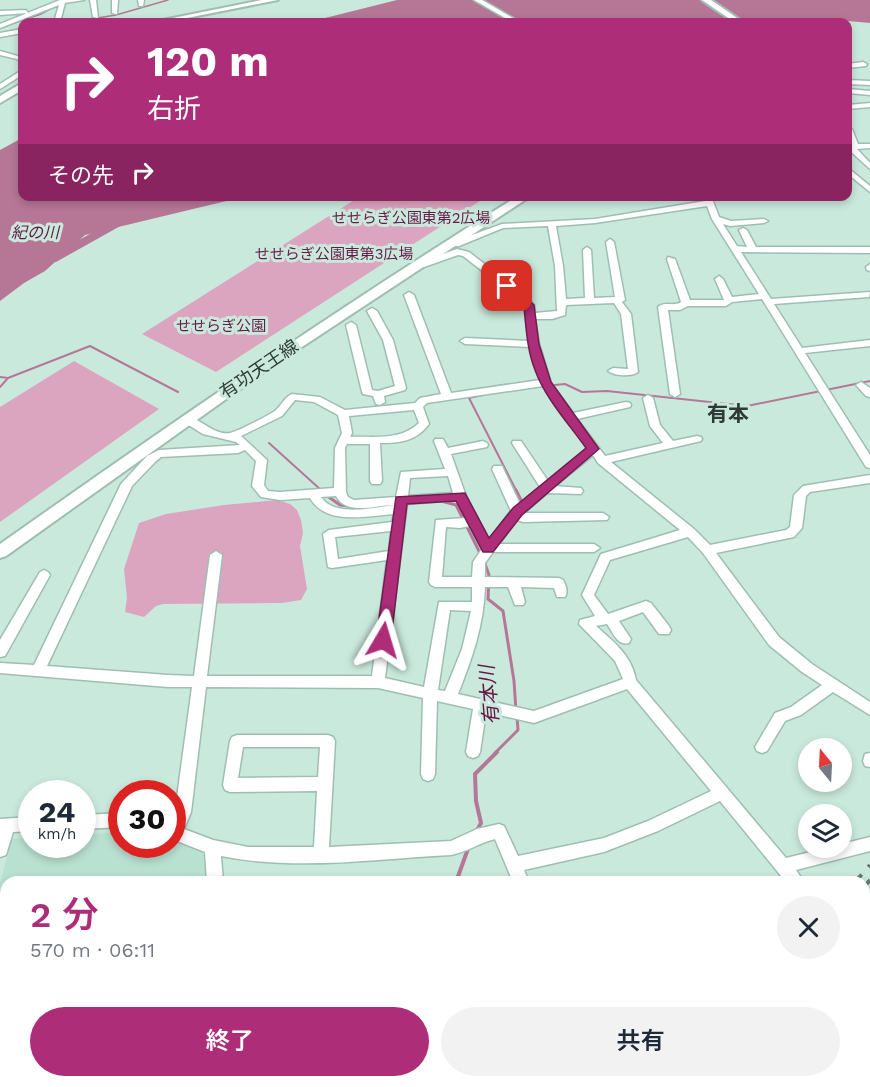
<!DOCTYPE html>
<html lang="ja">
<head>
<meta charset="utf-8">
<style>
  body { margin:0; font-family:"Work Sans","Noto Sans JP",sans-serif; background:#f2f2f3; color:#1f2937; height:100vh; display:flex; flex-direction:column; font-size:22px; white-space:nowrap }
  * { box-sizing:border-box; margin:0 }
  p { font-size:20px; color:#747a83 }
  .icon { flex:none; width:33px; height:33px; fill:none; stroke:currentColor; stroke-width:2; stroke-linecap:round; stroke-linejoin:round }
  .map { position:relative; flex:1; overflow:hidden }
  .side { position:absolute; left:0px; top:876px; width:870px; height:212px; display:flex; flex-direction:column; background:#fff; border-radius:18px 18px 0 0; box-shadow:0 3px 9px #0003 }
  .side>* { flex:none }
  .hud { position:absolute; left:18px; top:18px; width:834px; height:183px; border-radius:12px; box-shadow:0 3px 9px #0003; background:#ad2d79; color:#fff; overflow:hidden }
  .needle { width:39px; rotate:342deg }
  .controls { position:absolute; left:798px; top:738px; display:grid; gap:12px }
  .controls a { display:grid; place-items:center; width:54px; height:54px; border-radius:50%; background:#fff; box-shadow:0 3px 9px #0003; font-size:30px }
  .speed { position:absolute; left:18px; top:780px; display:flex; gap:12px; font-size:30px; font-weight:700; text-align:center }
  .speed>* { display:grid; place-content:center; width:78px; height:78px; border-radius:50%; background:#fff; box-shadow:0 3px 9px #0003; line-height:1 }
  .speed small { font-size:15px; font-weight:400 }
  .speed .limit { border:9px solid #d22; background:#fff; color:#111 }
  .pin { position:absolute; display:grid; place-items:center; width:51px; height:51px; color:#fff; margin:-26px; border-radius:12px; box-shadow:0 3px 9px #0006 }
  .me { position:absolute; width:66px; margin:-33px; rotate:7deg; stroke-linejoin:round; filter:drop-shadow(0 0 4px #0008) }
  .turn { display:flex; align-items:center; gap:21px; height:126px; padding:0 30px; font-size:27px }
  .turn .icon { width:78px; height:78px; stroke-width:2.5 }
  .turn b { display:block; font-size:42px; line-height:51px }
  .then { display:flex; align-items:center; height:57px; padding:0 30px; background:#0003; gap:12px; font-size:22px }
  .round { display:grid; place-items:center; flex:none; width:63px; height:63px; border-radius:32px; background:#f2f2f3 }
  .overview { display:flex; align-items:center; justify-content:space-between; height:102px; padding:0 30px }
  h1 { font-size:36px; font-weight:600; line-height:45px; color:#ad2d79 }
  .primary-button { display:flex; gap:12px; margin-top:auto; padding:12px 30px }
  .primary-button a { flex:1; height:69px; border-radius:36px; background:#ad2d79; color:#fff; font-size:24px; font-weight:600; line-height:69px; text-align:center }
  .primary-button a+a { background:#f2f2f3; color:#1f2937 }
  .map>svg:first-child { display:block }
</style>
</head>
<body>
<div class="map">
<svg width="870" height="1087" viewBox="0 0 870 1087">
  <rect width="100%" height="100%" fill="#cae9dd"/>
  <!-- built -->
  <path fill="#b9e1d2" d="M121 832 122 844H172L173 835 201 850 207 863 208 882H6V1082H215L214 1087H0V883L12 839 31 838 32 844H82L83 835Z"/>
  <!-- green -->
  <path fill="#dca5bf" d="M359 197H486L216 372 142 334Z
    M74 361 159 409 0 522V407Z
    M278 500 290 504 297 510 301 520 303 533 300 546 307 589 301 600 282 603 163 604 156 606 144 617 125 612 127 598 124 569 139 523 166 514 224 505Z"/>
  <!-- water -->
  <path fill="#b67797" d="M397 0H870V23L815 18 821 22H309Z
    M22 138V196L243 197 85 235 45 271 24 283 0 301V150Z"/>
  <g fill="none" stroke-linecap="round" stroke-linejoin="round">
    <!-- stream-far3 -->
    <path stroke="#b67797" stroke-width="1.5" d="M73 22 116 15 168 0
      M0 28 41 14 57 5"/>
    <!-- stream-far2 -->
    <path stroke="#b67797" stroke-width="2" d="M0 377 8 378
      M0 387 8 378 90 346 178 392
      M534 387 565 384 582 392 607 391 747 406 870 381
      M492 393 469 398 517 492
      M269 443 321 490"/>
    <!-- stream-far1 -->
    <path stroke="#b67797" stroke-width="3" d="M516 490 523 504
      M326 495 340 505 357 507
      M441 501 456 505 481 555
      M484 561 489 575 488 599 503 611 514 681 516 711
      M495 753 518 730 517 717"/>
    <!-- stream -->
    <path stroke="#b67797" stroke-width="4" d="M476 832 481 823 476 801 475 774 497 752
      M456 882 469 846"/>
    <!-- river -->
    <path fill="#b67797" fill-rule="evenodd" d="M158 196H174L56 262H46L45 259Z
      M314 1082H344L342 1087H312Z"/>
    <defs>
      <path id="minor" d="M60 0H84L65 3 60 22H54L59 5 0 28V24Z
        M90 0H96L98 18 93 17Z
        M112 0H118L117 14 112 13Z
        M138 0H144L143 6H139Z
        M26 10 28 13 0 15V11Z
        M22 29V33L0 37V33Z
        M0 51 21 57 22 64 17 59 0 55Z
        M22 70V75L0 89V84Z
        M848 80 870 81V85L848 84Z
        M848 89 870 91V95L848 93Z
        M870 103V107L848 109V105Z
        M848 127 852 129 858 144H870V148L857 149 870 163V169L848 149V145H851L848 136Z
        M848 168 870 186V192L848 174Z
        M703 196H711L719 217 731 221 764 219 768 221 764 223 730 226 723 224 737 246 747 247 739 230 743 228 747 230 756 247H870V253L741 252 771 299 870 292 869 297 774 304 802 348 870 340V346L805 353 870 455V468L866 467 762 299 732 302 726 306H688L680 310H668L680 394 675 397 670 394 658 307C665 301 674 307 681 302L667 259 668 257 675 259 690 300H724L715 279 719 276 723 279 732 297 759 294 712 219 707 206 595 223 556 226 563 266 566 299 585 298 583 250 587 247 591 250 594 298 615 297 606 242 610 239 614 242 625 300 622 302 631 314 638 372C631 377 615 376 608 371L613 368 628 369 621 314 614 303 566 305 565 315 552 319H535L539 344 551 383 573 413 626 402 630 403 631 405 630 407 577 419 605 456 663 443 650 426 643 398 648 395 653 398 660 425 673 441 697 436 701 437 702 439 701 441 611 462 694 529 710 545 786 530 790 527 794 495 803 486 870 475V483L810 492 806 496 802 528 794 537 716 553 779 637 812 664 870 702V715L833 692 801 715 785 721 767 751 762 753 757 751 755 747 775 713 791 707 822 685 802 672 769 645 703 553 688 537 610 560 594 595 608 614 646 601 651 603 669 626 671 630 669 634H659L643 612 619 621 631 639 629 643C617 646 613 632 607 624L596 626C613 641 632 656 636 680L786 858 827 848H842V844L870 837V851L796 870 804 882H786L720 801 658 831 604 852 524 870 529 882H513L495 839C479 843 467 852 451 855 376 859 296 871 221 856L223 882H207L205 852 172 839V819L175 812 192 687H168L0 673V663L34 665 121 484 147 456 159 450 240 445 236 442 203 434 182 421 181 419 182 417C198 414 212 436 230 433 236 432 272 414 276 410 282 404 285 397 292 394L320 397 345 410 415 403 420 398 441 394 404 295 409 292 414 295 451 393 540 380 530 347 465 344 460 341 465 338 529 341 524 305 520 300 463 256 458 255 424 267 414 266V262H420L457 249 469 252 526 296 534 305 535 313 557 311 555 266 548 226 503 228 459 246H453V242L502 224 595 219 705 201ZM543 386 588 448 548 481 521 441H513L512 443 540 487 520 504 502 466H494L492 469 511 511 489 540 466 496 451 454 487 447 488 445 487 443 483 441 448 448 443 439H435L434 441 445 469 401 472 396 497 354 500 348 497 346 492 345 448 347 444H370V481L372 484H380L382 481 380 443C401 443 416 441 429 424L423 407 427 403ZM295 400 314 402 338 415 342 433 335 448 334 488 280 492 268 491 264 485 267 460 241 436 282 416ZM414 410 419 423C400 441 375 436 350 437L352 433 349 416ZM245 450 256 461 252 486 261 497 280 500 310 498C326 526 367 516 394 514L392 522 329 530 323 534 328 567 332 568 387 560 372 676H207L222 555 216 551 210 555 194 676 168 675 47 666 132 486 155 462 161 457 238 453ZM593 455 598 463 680 530 601 554 582 595 595 616 580 620 579 624 615 661 623 679 534 711 458 694C472 659 484 625 485 587H508L515 605H523L525 602 521 587 554 588 557 597H565C568 592 566 585 563 580L559 578 485 577V563L493 552H594L600 548 594 544H499L517 520 523 522 607 520 609 517 603 513H524L547 493 581 494 583 491 581 488 555 486ZM448 476 453 493 408 496 410 478ZM336 496C347 517 378 504 395 505 374 507 335 518 321 497ZM457 500 466 518 436 520 429 582 431 585 435 587H472V602H439L424 687 385 678 407 504ZM470 526 482 549 473 562 472 577H442L446 527 460 528ZM391 531 389 551 338 559 335 537ZM450 610 471 611 462 649 445 691 438 690ZM206 687 378 688 423 698 421 774 423 779 428 781 433 779 435 774 437 701 473 709 466 752 468 756 473 758 478 756 480 752 486 712 534 723 627 689 711 791 648 821 604 838 518 856 504 826 499 824 477 829 451 841 329 847 335 741 333 737 328 735H237L232 737 230 741 223 785 225 790 230 792 317 791 314 847H248L213 840 184 829 191 812ZM243 747H320L318 777 238 778Z
        M870 264V271L867 270 866 267Z
        M372 308 377 311 393 340 406 388 405 390 384 396 385 402 380 405 376 404 373 396 363 394 362 392 346 325 351 322 356 325 372 390 378 391 395 386 383 340 367 311Z
        M861 382 870 388V397L866 396 856 385Z
        M44 570 48 572 50 575 5 656 0 657V640L40 572Z
        M870 753V767L865 766 863 761 865 754Z
        M122 813V827L82 829V815Z
        M32 817V831L13 832 6 855 0 857V819Z
        M864 960 870 963V986L864 983Z
        M213 1082H231L230 1087H212Z
        M419 1082H438L436 1087H417Z
        M454 1082H472L474 1087H456Z
        M524 1082H543L545 1087H526Z"/>
      <path id="tertiary" d="M474 0H482L520 22H512Z
        M863 62 867 64 866 66 848 68V64Z"/>
      <path id="secondary" d="M262 0H278L167 22H153Z
        M702 0H711L743 22H734Z
        M22 83V90L0 103V96Z
        M518 196H531L264 372 6 556 0 558V544C170 424 341 306 518 196Z"/>
    </defs>
    <!-- minor casing -->
    <use href="#minor" stroke="#9fbeb2" stroke-width="3"/>
    <!-- tertiary casing -->
    <use href="#tertiary" stroke="#9fbeb2" stroke-width="3"/>
    <!-- secondary casing -->
    <use href="#secondary" stroke="#9fbeb2" stroke-width="4"/>
    <!-- minor -->
    <use href="#minor" fill="#fff" fill-rule="evenodd"/>
    <!-- tertiary -->
    <use href="#tertiary" fill="#fff" fill-rule="evenodd"/>
    <!-- secondary -->
    <use href="#secondary" fill="#fff" fill-rule="evenodd"/>
    <!-- rail -->
    <path stroke="#657871" stroke-width="4" stroke-dasharray="10 10" stroke-linecap="butt" d="M855 882 870 865
      M864 887 870 880
      M676 1087 681 1082
      M691 1087 696 1082"/>
  </g>
  <!-- wall -->
  <path fill="#68ad96" d="M870 1043V1080L860 1087H853L849 1082H864Z"/>
  <!-- building -->
  <path fill="#79c9ae" stroke="#558d7a" stroke-width="1.5" d="M870 1043V1079L863 1084 861 1082H864V1047Z"/>
  <!-- route -->
  <path fill="#ad2d79" stroke="#701d4f" stroke-width="1.5" d="M504 284H511L534 305 539 344 551 382 599 449 522 515 493 552H483L456 501 407 504 391 640 388 644H378L376 640 396 497 465 493 489 538 513 508 586 448C569 424 545 398 535 370 527 350 526 327 524 306L504 288Z"/>
  <g text-anchor="middle" stroke-width="6" stroke-linejoin="round" paint-order="stroke">
    <!-- far-park labels -->
    <g font-size="15" fill="#661a46" stroke="#cae9dd">
      <text x="411" y="223">せせらぎ公園東第2広場</text>
      <text x="334" y="259">せせらぎ公園東第3広場</text>
      <text x="221" y="331">せせらぎ公園</text>
    </g>
    <!-- far-water labels -->
    <g font-size="16" font-style="italic" fill="#621643" stroke="#cae9dd">
      <text x="35" y="238">紀の川</text>
    </g>
    <!-- street labels -->
    <g font-size="18" fill="#2e3a35" stroke="#cae9dd">
      <text transform="translate(259 369) rotate(-34)" y="6">有功天王線</text>
    </g>
    <!-- water labels -->
    <g font-size="20" font-style="italic" fill="#621643" stroke="#cae9dd">
      <text transform="translate(489 695) rotate(-95)" y="7">有本川</text>
    </g>
    <!-- quarter labels -->
    <g font-size="21" font-weight="bold" fill="#2e3a35" stroke="#cae9dd">
      <text x="728" y="421">有本</text>
    </g>
  </g>
</svg>
<div class="controls">
<a><svg class="needle" viewBox="-14 -14 28 28"><path d="M0-13l5 13h-10z" fill="#e53935"/><path d="M0 13l5-13h-10z" fill="#747a83"/></svg></a>
<a><svg class="icon" aria-label="layers" viewBox="0 0 24 24"><path d="M12 4l9 5-9 5-9-5zM3 14l9 5 9-5"/></svg></a>
</div>
<div class="speed"><div>24<small>km/h</small></div><div class="limit">30</div></div>
<div class="pin" style="left:507px;top:286px;background:#d93025"><svg class="icon" aria-label="arrive" viewBox="0 0 24 24"><path d="M6 21V4h12l-3 4 3 4H6"/></svg></div>
<svg class="me" style="left:383px;top:640px" viewBox="-20 -20 40 40"><path d="M0-17L14 15 0 8-14 15z" fill="#ad2d79" stroke="#fff" stroke-width="4"/></svg>
<div class="hud">
<div class="turn"><svg class="icon" aria-label="right" viewBox="0 0 24 24"><path d="M7 20v-9h11M14 6l5 5-5 5"/></svg><div><b>120 m</b>右折</div></div>
<div class="then">その先<svg class="icon" aria-label="right" viewBox="0 0 24 24"><path d="M7 20v-9h11M14 6l5 5-5 5"/></svg></div>
</div>
<section class="side">
<div class="overview"><div><h1>2 分</h1><p>570 m · 06:11</p></div><a class="round"><svg class="icon" aria-label="close" viewBox="0 0 24 24"><path d="M6 6l12 12M18 6L6 18"/></svg></a></div>
<div class="primary-button"><a>終了</a><a>共有</a></div>
</section>
</div>
</body>
</html>
